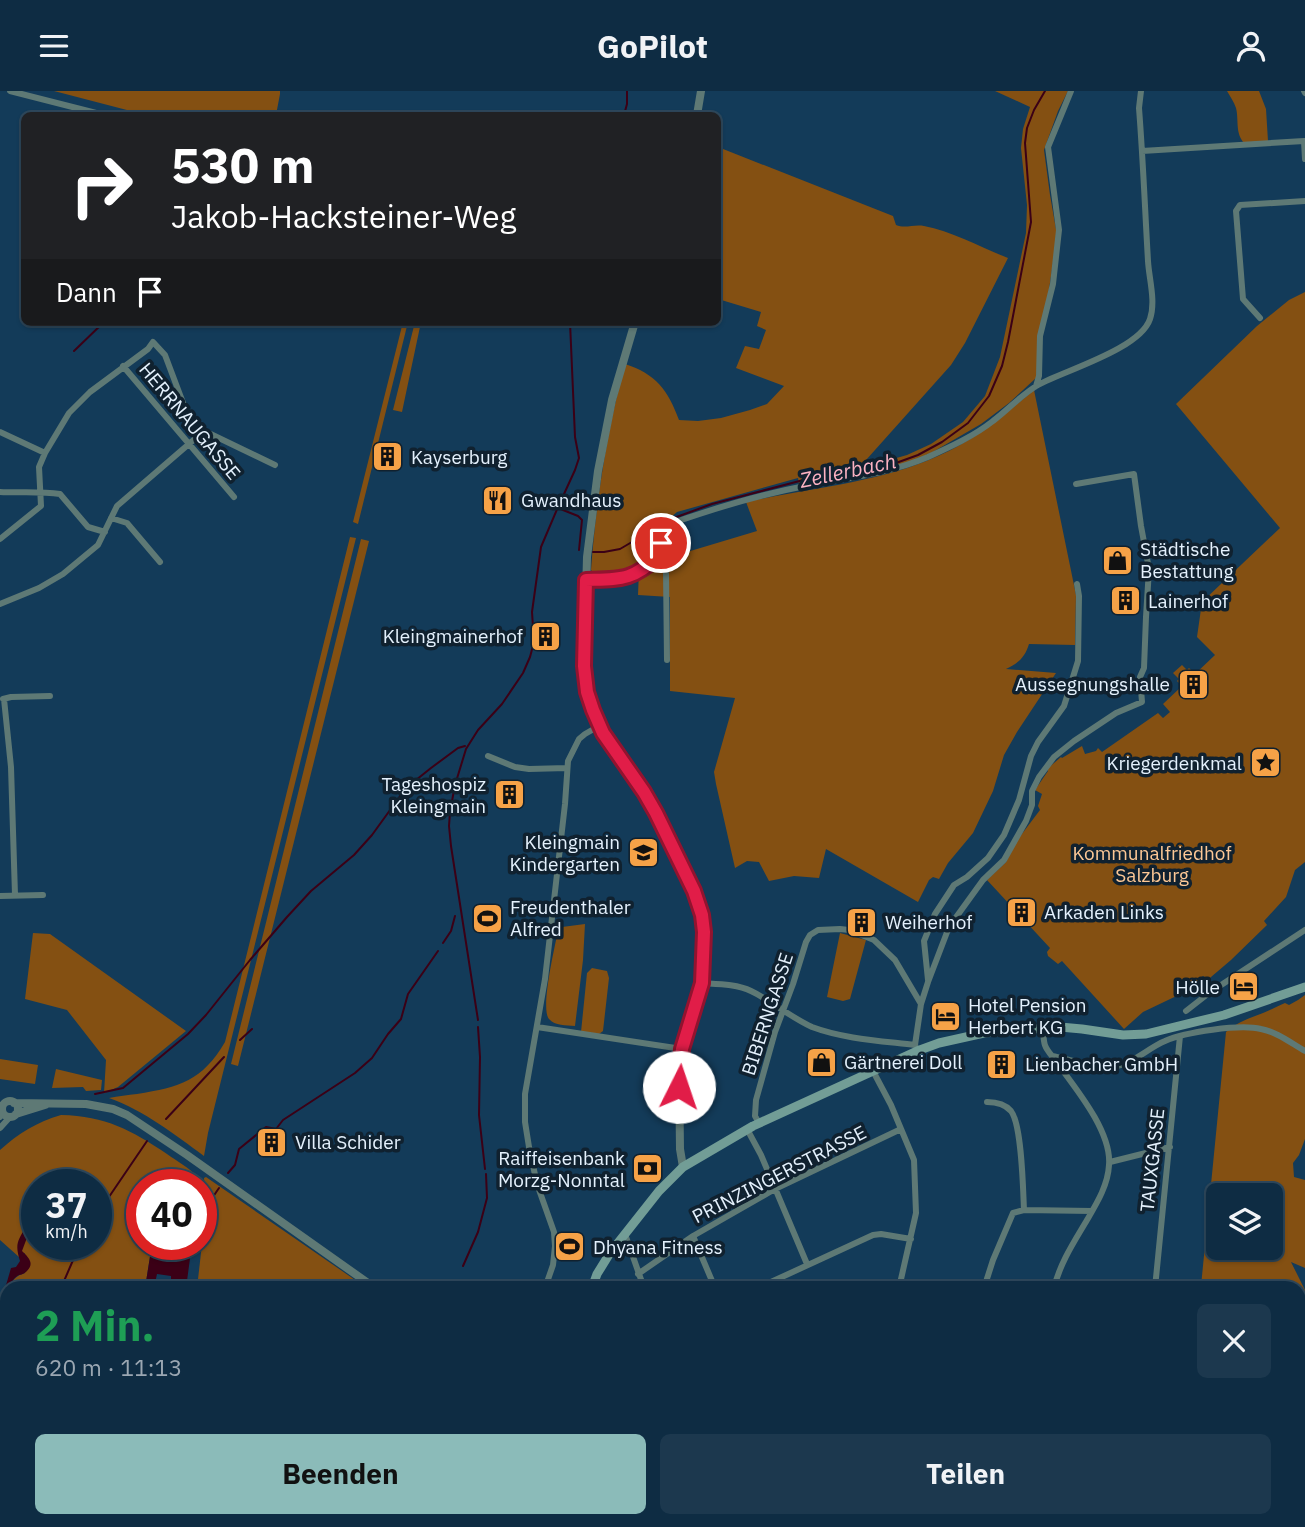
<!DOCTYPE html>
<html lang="de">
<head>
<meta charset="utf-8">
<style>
  body { margin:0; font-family:"IBM Plex Sans",sans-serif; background:#1c384e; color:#f1f3f6; height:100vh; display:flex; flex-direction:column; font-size:26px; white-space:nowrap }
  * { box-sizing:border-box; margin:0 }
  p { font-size:23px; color:#9ba7b2 }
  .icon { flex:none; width:38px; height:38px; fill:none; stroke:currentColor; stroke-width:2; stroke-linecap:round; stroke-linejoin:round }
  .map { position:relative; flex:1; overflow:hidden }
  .details { position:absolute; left:0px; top:1190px; width:1306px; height:247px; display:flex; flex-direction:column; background:#0e2c43; border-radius:21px 21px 0 0; box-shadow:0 2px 5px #0004,0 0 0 2px #2e485c }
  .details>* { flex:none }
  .guide { position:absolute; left:21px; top:21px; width:700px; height:214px; border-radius:10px; box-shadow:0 2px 5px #0004,0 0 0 2px #2e485c; background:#202124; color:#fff; overflow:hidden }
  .buttons { position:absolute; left:1206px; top:1092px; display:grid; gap:14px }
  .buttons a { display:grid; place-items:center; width:77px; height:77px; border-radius:10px; background:#0e2c43; box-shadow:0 2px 5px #0004,0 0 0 2px #2e485c; font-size:35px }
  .speed { position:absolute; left:21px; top:1078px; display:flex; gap:14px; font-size:35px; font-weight:700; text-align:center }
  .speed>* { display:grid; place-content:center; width:91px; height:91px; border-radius:50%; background:#0e2c43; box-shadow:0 2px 5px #0004,0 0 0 2px #2e485c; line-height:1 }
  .speed small { font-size:18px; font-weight:400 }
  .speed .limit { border:10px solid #d22; background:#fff; color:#111 }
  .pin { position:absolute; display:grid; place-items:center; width:60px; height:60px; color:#fff; margin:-30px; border:4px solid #fff; border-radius:50%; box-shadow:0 2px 7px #0007 }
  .me { position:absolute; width:77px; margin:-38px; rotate:4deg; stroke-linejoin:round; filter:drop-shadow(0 0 5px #0008) }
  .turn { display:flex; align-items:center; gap:24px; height:147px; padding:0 35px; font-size:32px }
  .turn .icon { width:91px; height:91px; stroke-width:2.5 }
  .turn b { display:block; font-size:49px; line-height:60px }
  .then { display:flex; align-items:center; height:66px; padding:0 35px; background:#0003; gap:14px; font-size:26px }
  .round { display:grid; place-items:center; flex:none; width:74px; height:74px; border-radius:10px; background:#1c384e }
  .summary { display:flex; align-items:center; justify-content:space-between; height:119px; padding:0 35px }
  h1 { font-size:42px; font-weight:700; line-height:52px; color:#1e9e55 }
  .action { display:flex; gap:14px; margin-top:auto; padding:14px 35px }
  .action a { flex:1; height:80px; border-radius:10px; background:#8bbbb9; color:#111; font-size:28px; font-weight:700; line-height:80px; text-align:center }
  .action a+a { background:#1c384e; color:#f1f3f6 }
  header { display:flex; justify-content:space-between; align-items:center; height:91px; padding:0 35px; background:#0e2c43; font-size:32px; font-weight:700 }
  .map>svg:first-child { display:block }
</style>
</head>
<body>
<header><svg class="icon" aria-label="menu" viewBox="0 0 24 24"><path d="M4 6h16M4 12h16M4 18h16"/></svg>GoPilot<svg class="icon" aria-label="person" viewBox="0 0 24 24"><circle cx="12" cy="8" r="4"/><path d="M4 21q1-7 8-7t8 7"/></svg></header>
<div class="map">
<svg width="1305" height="1436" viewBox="0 0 1305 1436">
  <rect width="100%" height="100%" fill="#133b59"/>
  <!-- green -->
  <path fill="#845012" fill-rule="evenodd" d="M54 0H280V3L276 24H146Z
    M995 0H1068L1058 20 1044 59 1050 104 1057 144 1036 287 1009 312 981 333 931 362 905 373 799 393 798 387 677 421 662 434 655 459 667 467 757 440 746 411C810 397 878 392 938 365 974 350 1004 324 1034 299L1076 504 1075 554 1029 553C1025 566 1019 572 1006 578L1056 582 1017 641 1004 664 993 700 973 742 948 772 939 788 933 786 929 789 918 811 826 758 819 787 794 785 769 790 759 771 747 770 735 777 716 693 714 681 735 607 670 600V506L638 504 639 479C624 485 612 485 596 485L591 479C596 410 607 339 625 273 656 283 668 299 679 329L698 330 721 327 750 319 767 313 784 295 736 277 745 255 759 258 766 239 757 235 761 221 718 208V56L893 125 896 134C905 138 914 133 924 135 952 140 982 157 1008 167L965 252 951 274 858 378 907 364 931 353 963 331 985 305 1000 266 1026 142 1027 114 1021 57 1023 38 1030 16Z
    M1227 0H1259L1266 18 1268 50 1244 52C1235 42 1239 29 1236 17 1234 11 1230 5 1227 0Z
    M1305 201V771L1295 779 1286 806 1264 830 1267 834 1231 869 1211 886 1209 888 1203 885 1189 899 1143 921 1124 938 1062 870 1058 873 1048 865 1047 861 1050 857 987 789 1006 771 1015 752 1040 719 1038 715 1042 703 1035 699 1048 680 1047 678 1061 666 1062 667 1082 655 1085 663 1096 660 1098 657 1102 661 1158 622 1163 627 1170 621 1163 613 1182 595 1177 590 1179 588 1173 582 1182 574 1187 579 1189 577 1195 583 1215 564 1197 546 1202 511 1280 437 1176 313 1257 235 1289 209Z
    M403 231H408L358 433 353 431Z
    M415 231H421L402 321 393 319Z
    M350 446 356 447 208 1042 204 1065C174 1043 145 1020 109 1007 118 1005 128 1004 137 1003 180 996 202 990 225 951Z
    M361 448 369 450 238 975 231 973Z
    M585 833 583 869 575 935C566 934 555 935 549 928 540 918 555 855 558 840L562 836Z
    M33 842 50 843 186 940 118 996 104 1002 106 969 67 919 25 908Z
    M840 842 866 849 850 908 843 910 827 906Z
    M592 877 607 880 609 887 603 940 599 943 581 941 587 882Z
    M1305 904V1048L1299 1064 1293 1072 1294 1086 1305 1089V1177L1291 1171 1305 1199V1337L1301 1317H1298V1197H1233V1195H1201L1226 941C1237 931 1250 927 1263 922 1271 919 1277 915 1285 912L1289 914 1298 909ZM1218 1104H1270V1157H1218Z
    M0 968 38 974 35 993 0 988Z
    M56 978 102 989 101 999 86 1000 83 996 52 997Z
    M61 1024C106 1025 131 1039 167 1063 177 1070 189 1077 198 1086L199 1094H142V1153H152L145 1197H10C13 1188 16 1185 25 1182V1162L19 1166 0 1149V1059C19 1042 37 1031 61 1024ZM37 1094H96V1153H37Z
    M206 1086 358 1191 354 1197H197L206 1118 204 1087Z
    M7 1208V1317L0 1318V1231Z"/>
  <!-- water -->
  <path fill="#3b0016" d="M37 1114V1120L22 1160C28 1166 35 1172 27 1180 22 1185 21 1182 16 1186 12 1189 12 1192 10 1197H7V1208L0 1231V1215L11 1177 16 1176 20 1170C15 1154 17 1150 26 1136 30 1128 32 1121 37 1114Z
    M152 1153H192L186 1197H176V1192L171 1191V1185L157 1183 154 1197H145Z"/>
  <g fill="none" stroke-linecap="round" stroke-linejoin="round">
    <!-- stream -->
    <path stroke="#3b0016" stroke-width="2" d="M624 24 627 13V0
      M74 260 104 231
      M564 403 575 379 579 367 575 346 570 231
      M558 417 578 425 582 429 579 459
      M593 461H604L620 458 671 428 712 413 811 387 896 372 918 364 942 351 968 332 989 305 1002 275 1008 251 1031 131 1025 52 1027 37 1034 19 1045 0
      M443 852 451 840 455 825
      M478 929 451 755 449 735 450 721 455 694 466 658 478 639 502 613 523 582 530 566 534 551 532 521 541 456 561 409
      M478 936 480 966 479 1024 485 1078
      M240 949 252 938
      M95 1003 123 997 188 943 206 924 250 869 287 826 311 800 354 764 372 744 406 697 431 677 458 657 465 655
      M166 1028 224 966
      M228 1082 235 1074 239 1058 266 1036 276 1038 283 1029 355 982 372 967 388 943 401 928 408 903 438 860
      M206 1116 219 1097
      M96 1125 147 1050
      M463 1175 478 1141 487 1107 486 1083
      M61 1197 80 1153
      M0 1311H7
      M333 1430 336 1436
      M475 1430 479 1436"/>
    <!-- minor -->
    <path stroke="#5e7975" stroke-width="6" d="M10 0 104 24
      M1304 0 1305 2
      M1142 60 1304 50 1305 68
      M1260 227 1243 208 1236 120 1240 114 1305 110
      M123 275 234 406
      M1036 295 1039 285 1040 245 1053 193 1059 139 1048 56 1071 0
      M0 341 45 362
      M0 401C20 402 40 400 60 403L88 436 105 441
      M111 427 127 432 160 471
      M0 448 41 415 39 376 45 362 69 322 90 301 148 258 153 251 165 264 188 325 194 335 275 374
      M659 465 666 481 667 569
      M586 489C621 488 632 490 660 464L662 445 667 434C712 418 758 404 805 395 847 387 888 383 928 366 950 356 974 345 993 330 1008 319 1022 303 1038 294 1066 279 1140 258 1150 228 1156 210 1149 188 1148 170 1145 119 1143 68 1139 17L1141 0
      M0 513 39 497 63 483 98 454 117 415 204 340
      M3 608 11 606 50 605
      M4 608 11 676 15 804
      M488 665 515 676 529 678 567 677
      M0 805 43 804
      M928 889 924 850 935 823 954 794 967 786 988 767 1004 744 1019 709 1031 665 1038 651 1064 615 1078 570 1079 505 1077 493
      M702 892C717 893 737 893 751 900 772 910 790 926 812 936 844 948 882 950 915 954
      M1186 920 1209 902 1305 839
      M537 936 682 958
      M1043 938C1044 952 1043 954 1052 965 1072 993 1112 1039 1109 1074 1108 1094 1097 1112 1087 1129 1074 1151 1060 1172 1054 1197
      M917 960 915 954 921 913 928 891 949 836 983 789 1004 769 1026 730 1032 714V700L1039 686 1054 666 1074 650 1116 622 1142 611 1140 586 1144 577 1146 526 1149 478 1141 435 1134 383 1076 393
      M1052 965C1069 968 1101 979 1117 975 1134 972 1148 957 1165 950 1185 941 1240 933 1261 938 1277 941 1291 952 1305 960
      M873 980 891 1014 914 1069 916 1122 899 1197
      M987 1011C996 1011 1005 1013 1011 1020 1022 1034 1023 1099 1024 1119L1092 1120
      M0 1026 3 1022
      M759 1032 755 1025 756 1009 775 941 793 893 806 851 810 844 818 839 840 838 849 839 874 849 895 869 921 913
      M0 1037 10 1026
      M747 1038 761 1064 807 1173
      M1110 1071 1170 1056
      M625 1143 644 1197
      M693 1145 715 1197
      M638 1183 693 1145 775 1098 901 1038
      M545 1197 553 1174 555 1155 554 1141 537 1093 529 1056 525 1031V1003L545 888 565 713 568 670 579 648 585 643 599 635
      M758 1197 873 1144 881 1143 911 1148
      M984 1197 993 1169 1013 1122 1024 1119
      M1155 1197 1180 945
      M1298 1379 1305 1377
      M704 1430 713 1436
      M1132 1430V1436
      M637 1436V1430
      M867 1436 868 1430
      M944 1436 945 1430"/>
    <!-- tertiary -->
    <path stroke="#5e7975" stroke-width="8" d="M697 24 701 0
      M635 231 612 309 598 380 587 466 584 575 589 608 599 635 651 712 694 800 702 824 704 835V862L702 892 683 952 679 976 680 1058 683 1076
      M2 1018a8 8 0 1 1 16 0a8 8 0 1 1-16 0Z
      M14 1012 86 1013 113 1018 127 1024 187 1064 375 1197
      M16 1023 45 1014
      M703 1430 706 1436"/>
    <!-- secondary -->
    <path stroke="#729d96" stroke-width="9" d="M592 1197 597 1183 610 1162 659 1100 683 1076 753 1035 917 960 939 952 984 942 1060 936 1082 938 1123 944 1146 943 1224 924 1305 896
      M562 1436V1430"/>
  </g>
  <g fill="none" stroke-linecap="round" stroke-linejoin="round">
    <defs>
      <path id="route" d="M661 452 660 464C632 490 621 488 586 489L584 575 587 601 593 619 603 642 644 701 656 722 694 800 702 824 704 841 702 892 682 958 679 996"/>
    </defs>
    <!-- route casing -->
    <use href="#route" stroke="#92132f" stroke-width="18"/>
    <!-- route -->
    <use href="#route" stroke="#e11d48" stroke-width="12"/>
  </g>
  <!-- icons -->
  <defs>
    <symbol id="building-square" viewBox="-11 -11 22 22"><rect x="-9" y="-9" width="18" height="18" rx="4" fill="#f6a247" stroke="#10212f"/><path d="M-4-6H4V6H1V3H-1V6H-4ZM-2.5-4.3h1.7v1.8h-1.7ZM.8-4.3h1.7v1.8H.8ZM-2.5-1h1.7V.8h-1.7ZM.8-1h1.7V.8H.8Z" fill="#111"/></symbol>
    <symbol id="restaurant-square" viewBox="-11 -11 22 22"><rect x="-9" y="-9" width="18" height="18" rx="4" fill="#f6a247" stroke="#10212f"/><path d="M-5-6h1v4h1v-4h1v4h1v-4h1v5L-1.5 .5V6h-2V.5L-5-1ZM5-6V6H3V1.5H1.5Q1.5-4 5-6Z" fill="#111"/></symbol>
    <symbol id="shop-square" viewBox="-11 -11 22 22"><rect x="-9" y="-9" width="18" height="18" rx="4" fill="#f6a247" stroke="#10212f"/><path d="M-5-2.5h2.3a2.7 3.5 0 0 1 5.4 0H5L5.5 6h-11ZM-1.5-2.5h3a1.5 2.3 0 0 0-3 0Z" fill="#111"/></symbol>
    <symbol id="sight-square" viewBox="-11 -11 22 22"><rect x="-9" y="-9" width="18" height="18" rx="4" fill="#f6a247" stroke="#10212f"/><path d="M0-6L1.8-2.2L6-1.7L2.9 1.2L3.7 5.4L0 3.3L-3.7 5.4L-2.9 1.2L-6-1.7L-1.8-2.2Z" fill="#111"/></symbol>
    <symbol id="school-square" viewBox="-11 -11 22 22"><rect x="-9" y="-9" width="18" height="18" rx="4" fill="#f6a247" stroke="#10212f"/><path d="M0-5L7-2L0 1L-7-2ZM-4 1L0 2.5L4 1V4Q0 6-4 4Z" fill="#111"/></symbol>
    <symbol id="stadium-square" viewBox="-11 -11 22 22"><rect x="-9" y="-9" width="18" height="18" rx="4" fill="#f6a247" stroke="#10212f"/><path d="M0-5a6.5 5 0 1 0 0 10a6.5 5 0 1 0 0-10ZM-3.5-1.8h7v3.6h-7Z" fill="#111"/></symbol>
    <symbol id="hotel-square" viewBox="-11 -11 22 22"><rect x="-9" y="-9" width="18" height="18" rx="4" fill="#f6a247" stroke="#10212f"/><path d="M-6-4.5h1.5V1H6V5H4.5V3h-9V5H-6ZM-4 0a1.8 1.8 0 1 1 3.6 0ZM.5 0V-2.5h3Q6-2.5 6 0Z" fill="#111"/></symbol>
    <symbol id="bank-square" viewBox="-11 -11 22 22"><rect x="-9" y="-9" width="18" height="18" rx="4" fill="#f6a247" stroke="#10212f"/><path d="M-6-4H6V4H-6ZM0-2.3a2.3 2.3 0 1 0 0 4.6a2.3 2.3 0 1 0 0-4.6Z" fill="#111"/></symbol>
  </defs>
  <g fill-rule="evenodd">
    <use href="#building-square" x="370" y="348" width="35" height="35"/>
    <use href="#restaurant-square" x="480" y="392" width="35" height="35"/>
    <use href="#shop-square" x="1100" y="452" width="35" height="35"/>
    <use href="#building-square" x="1108" y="492" width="35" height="35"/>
    <use href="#building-square" x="528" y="528" width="35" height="35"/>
    <use href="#building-square" x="1176" y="576" width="35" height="35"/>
    <use href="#sight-square" x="1248" y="654" width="35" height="35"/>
    <use href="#building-square" x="492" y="686" width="35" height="35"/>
    <use href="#school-square" x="626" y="744" width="35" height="35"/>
    <use href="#building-square" x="1004" y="804" width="35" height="35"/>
    <use href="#stadium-square" x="470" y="810" width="35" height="35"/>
    <use href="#building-square" x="844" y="814" width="35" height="35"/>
    <use href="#hotel-square" x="1226" y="878" width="35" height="35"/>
    <use href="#hotel-square" x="928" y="908" width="35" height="35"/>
    <use href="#shop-square" x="804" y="954" width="35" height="35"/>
    <use href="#building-square" x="984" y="956" width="35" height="35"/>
    <use href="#building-square" x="254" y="1034" width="35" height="35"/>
    <use href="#bank-square" x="630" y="1060" width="35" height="35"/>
    <use href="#stadium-square" x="552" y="1138" width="35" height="35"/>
  </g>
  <g text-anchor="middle" stroke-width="7" stroke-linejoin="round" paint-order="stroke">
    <!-- street labels -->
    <g font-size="19" fill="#e4f1fd" stroke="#10212f">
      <text transform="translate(190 330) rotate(50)" y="7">HERRNAUGASSE</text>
      <text transform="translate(767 923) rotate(-72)" y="7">BIBERNGASSE</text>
      <text transform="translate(1152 1069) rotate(-84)" y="7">TAUXGASSE</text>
      <text transform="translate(779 1083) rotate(-27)" y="7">PRINZINGERSTRASSE</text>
    </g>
    <!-- poi labels -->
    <g font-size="19" fill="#e4f1fd" stroke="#10212f" text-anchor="start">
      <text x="411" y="373">Kayserburg</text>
      <text x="521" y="416">Gwandhaus</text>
      <text x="1140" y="465">Städtische<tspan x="1140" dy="22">Bestattung</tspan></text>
      <text x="1148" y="517">Lainerhof</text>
      <text x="523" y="552" text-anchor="end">Kleingmainerhof</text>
      <text x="1170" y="600" text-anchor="end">Aussegnungshalle</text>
      <text x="1242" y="679" text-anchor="end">Kriegerdenkmal</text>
      <text x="486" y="700" text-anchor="end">Tageshospiz<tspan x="486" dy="22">Kleingmain</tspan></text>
      <text x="620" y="758" text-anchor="end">Kleingmain<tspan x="620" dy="22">Kindergarten</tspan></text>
      <text x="510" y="823">Freudenthaler<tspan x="510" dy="22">Alfred</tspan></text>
      <text x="1044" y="828">Arkaden Links</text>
      <text x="885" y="838">Weiherhof</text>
      <text x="1220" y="903" text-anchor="end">Hölle</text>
      <text x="968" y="921">Hotel Pension<tspan x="968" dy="22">Herbert KG</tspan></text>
      <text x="844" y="978">Gärtnerei Doll</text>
      <text x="1025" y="980">Lienbacher GmbH</text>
      <text x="295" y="1058">Villa Schider</text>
      <text x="625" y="1074" text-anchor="end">Raiffeisenbank<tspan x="625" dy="22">Morzg-Nonntal</tspan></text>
      <text x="593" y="1163">Dhyana Fitness</text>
    </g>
    <!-- park labels -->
    <g font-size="19" fill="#fdc896" stroke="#10212f">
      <text x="1152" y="769">Kommunalfriedhof<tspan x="1152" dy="22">Salzburg</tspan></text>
    </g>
    <!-- water labels -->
    <g font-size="21" font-style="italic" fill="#fcb2c2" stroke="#10212f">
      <text transform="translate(848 380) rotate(-12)" y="7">Zellerbach</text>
    </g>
  </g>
</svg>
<div class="buttons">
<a><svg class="icon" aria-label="layers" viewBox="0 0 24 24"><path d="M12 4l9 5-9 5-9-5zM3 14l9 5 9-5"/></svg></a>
</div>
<div class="speed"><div>37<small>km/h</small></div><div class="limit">40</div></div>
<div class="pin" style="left:661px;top:452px;background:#d93025"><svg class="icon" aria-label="arrive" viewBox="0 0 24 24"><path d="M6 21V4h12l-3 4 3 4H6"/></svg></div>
<svg class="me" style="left:679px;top:996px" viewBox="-20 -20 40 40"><circle r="19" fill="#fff"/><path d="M0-13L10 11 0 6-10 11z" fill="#e11d48"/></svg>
<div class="guide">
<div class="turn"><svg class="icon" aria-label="right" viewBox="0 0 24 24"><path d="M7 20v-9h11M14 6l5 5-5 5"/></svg><div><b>530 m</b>Jakob-Hacksteiner-Weg</div></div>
<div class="then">Dann<svg class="icon" aria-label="arrive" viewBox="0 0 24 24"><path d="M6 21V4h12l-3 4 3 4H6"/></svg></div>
</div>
<section class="details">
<div class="summary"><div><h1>2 Min.</h1><p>620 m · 11:13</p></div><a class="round"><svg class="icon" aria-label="close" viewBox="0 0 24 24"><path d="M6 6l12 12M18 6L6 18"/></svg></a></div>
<div class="action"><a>Beenden</a><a>Teilen</a></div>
</section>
</div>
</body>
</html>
